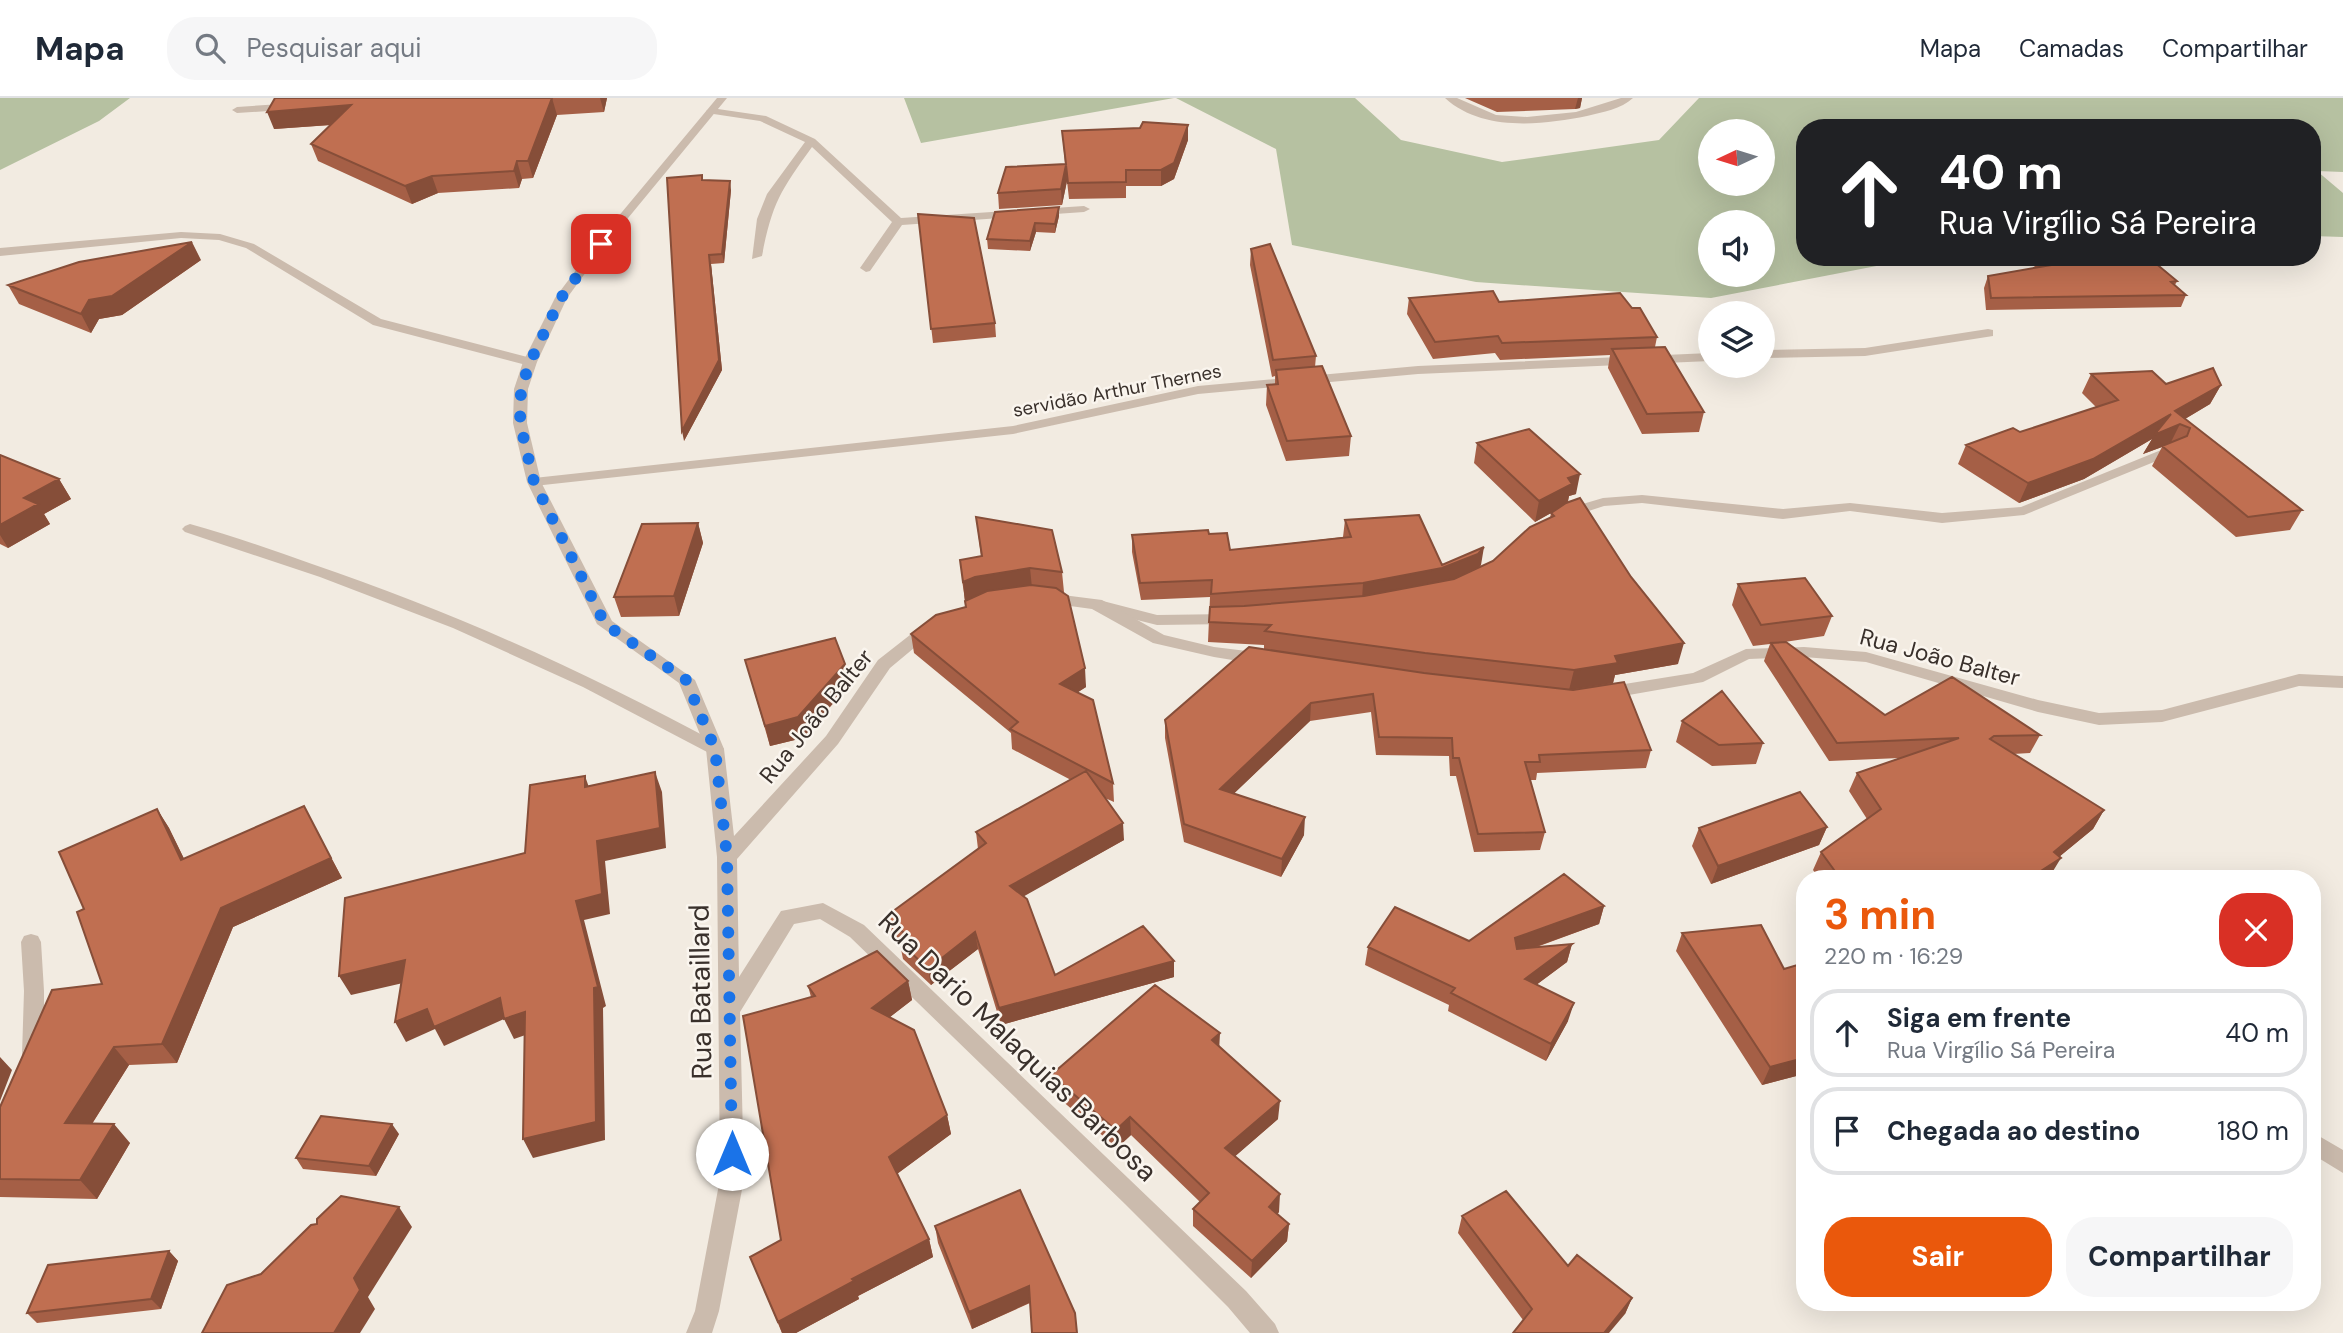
<!DOCTYPE html>
<html lang="pt">
<head>
<meta charset="utf-8">
<style>
  body { margin:0; font-family:"DM Sans",sans-serif; background:#f6f6f7; color:#1f2937; height:100vh; display:flex; flex-direction:column; font-size:26px; white-space:nowrap }
  * { box-sizing:border-box; margin:0 }
  p { font-size:23px; color:#747a83 }
  .icon { flex:none; width:38px; height:38px; fill:none; stroke:currentColor; stroke-width:2; stroke-linecap:round; stroke-linejoin:round }
  .map { position:relative; flex:1; overflow:hidden }
  .panel { position:absolute; left:1796px; top:772px; width:525px; height:441px; display:flex; flex-direction:column; background:#fff; border-radius:28px; box-shadow:0 7px 28px #0002 }
  .panel>* { flex:none }
  .top-card { position:absolute; left:1796px; top:21px; width:525px; height:147px; border-radius:28px; box-shadow:0 7px 28px #0002; background:#202124; color:#fff; overflow:hidden }
  .needle { width:46px; rotate:266deg }
  .fabs { position:absolute; left:1698px; top:21px; display:grid; gap:14px }
  .fabs a { display:grid; place-items:center; width:77px; height:77px; border-radius:50%; background:#fff; box-shadow:0 7px 28px #0002; font-size:35px }
  .pin { position:absolute; display:grid; place-items:center; width:60px; height:60px; color:#fff; margin:-30px; border-radius:14px; box-shadow:0 4px 10px #0006 }
  .me { position:absolute; width:77px; margin:-38px; rotate:0deg; stroke-linejoin:round; filter:drop-shadow(0 0 5px #0008) }
  .turn { display:flex; align-items:center; gap:24px; height:147px; padding:0 28px; font-size:32px }
  .turn .icon { width:91px; height:91px; stroke-width:2.5 }
  .turn b { display:block; font-size:49px; line-height:60px }
  .round { display:grid; place-items:center; flex:none; width:74px; height:74px; border-radius:28px; background:#f6f6f7 }
  .summary { display:flex; align-items:center; justify-content:space-between; height:119px; padding:0 28px }
  h1 { font-size:42px; font-weight:700; line-height:52px; color:#ea580c }
  .button { display:flex; gap:14px; margin-top:auto; padding:14px 28px }
  .button a { flex:1; height:80px; border-radius:28px; background:#ea580c; color:#fff; font-size:28px; font-weight:700; line-height:80px; text-align:center }
  .button a+a { background:#f6f6f7; color:#1f2937 }
  ul { padding:0; list-style:none }
  li { display:flex; align-items:center; gap:21px; height:88px; margin:0 14px 10px; padding:0 14px; border:4px solid #e0e1e3; border-radius:28px }
  li div { flex:1 }
  li b { display:block; font-size:26px }
  li em { font-style:normal }
  header { display:flex; align-items:center; gap:42px; box-sizing:border-box; height:98px; padding:0 35px; background:#fff; border-bottom:2px solid #e0e1e3 }
  header strong { font-size:33px }
  nav { display:flex; gap:38px; margin-inline-start:auto; font-size:24px }
  .search { width:490px; height:63px; background:#f6f6f7; display:flex; align-items:center; gap:18px; box-sizing:border-box; padding:0 24px; border-radius:28px; color:#747a83; font-size:26px }
  .map>svg:first-child { display:block }
</style>
</head>
<body>
<header>
<strong>Mapa</strong>
<div class="search"><svg class="icon" aria-label="search" viewBox="0 0 24 24"><circle cx="10" cy="10" r="6"/><path d="M15 15l6 6"/></svg>Pesquisar aqui</div>
<nav><a>Mapa</a><a>Camadas</a><a>Compartilhar</a></nav>
</header>
<div class="map">
<svg width="2343" height="1235" viewBox="0 0 2343 1235">
  <rect width="100%" height="100%" fill="#f2ebe1"/>
  <!-- green -->
  <path fill="#b6c1a1" fill-rule="evenodd" d="M0 0H130L99 23 0 72Z
    M904 0H1174L921 45Z
    M1176 0H1355L1401 42 1502 64 1659 42 1699 0H2343V74L2317 73 2343 95V139L2312 138V30H1804V159H1923L1711 200 1476 184 1292 147 1276 51ZM1710 33H1762V86H1710ZM1762 124V177H1710V124Z"/>
  <g fill="none" stroke-linecap="round" stroke-linejoin="round">
    <!-- lane -->
    <path fill="#cbbbad" fill-rule="evenodd" d="M711 10 766 18 815 41 901 120 1084 108 1090 111 1084 114 902 127 870 173 866 174 860 170 892 124 812 49C781 92 772 105 762 158L752 161 757 121 767 96 805 44 760 23 707 15 706 13Z
      M181 134 220 136 254 146 381 221 535 261 537 264 530 268 373 227 246 150 219 142 181 140 0 158V150Z
      M1988 231 1993 232V238L1865 258 1762 260V252L1865 250Z
      M1710 255V263L1418 276 1198 296 1013 336 534 388 527 384 534 380 1013 328 1198 288 1418 268Z
      M2171 348 2178 352 2176 355 2024 417 1942 425 1850 413 1783 421 1642 405 1604 408 1564 421 1556 416 1559 413 1603 400 1642 397 1783 411 1850 405 1942 415 2021 409Z
      M190 426C231 437 272 452 312 466 454 514 590 576 721 647L724 651 721 655H709L583 589 453 530 320 479 185 434 182 431 185 428Z
      M1099 502 1157 517 1230 516 1238 521 1230 526 1157 527 1093 511 1091 507Z
      M2312 1034 2343 1052V1075L2312 1056Z"/>
    <!-- street -->
    <path fill="#cbbbad" fill-rule="evenodd" d="M319 0H331L313 10 237 15 232 12 237 9 311 4Z
      M717 0H727L605 148 567 200 537 264 528 291 527 325 541 384 612 523 695 582 724 651 734 738 826 638 878 562 924 526 930 525 938 530 890 570 838 646 737 761 739 879 781 813 823 805 864 827 1246 1193 1275 1226 1279 1235H1250L1228 1209 1125 1106 850 839 820 821 794 826 740 914 744 1081 719 1213 712 1235H686L695 1213 720 1081 717 759 706 651 679 585 597 526 527 384 513 325 514 291 523 264 555 200 597 144Z
      M1445 0H1457L1496 17 1527 19 1576 14 1621 0H1633C1621 11 1603 14 1587 18 1542 27 1482 34 1445 0Z
      M1047 495 1102 502 1164 537 1214 549 1263 555 1271 561 1263 567 1214 559 1153 545 1092 511 1041 504 1039 500Z
      M1804 549 1866 554 2038 602 2099 615 2162 612 2299 576 2343 578V590L2299 588 2162 624 2099 627 2038 614 1866 564 1804 559 1749 561 1703 584 1606 601 1597 595 1606 589 1693 575 1746 551Z
      M31 836 38 838 41 844 44 893V957L41 963 33 966 25 963 22 957 24 893 21 844 24 838Z"/>
  </g>
  <!-- wall -->
  <path fill="#a55f46" d="M275 0H607L604 14 557 17 533 80 522 81 519 90 438 95 412 106 318 63 311 46 331 27 274 31Z
    M1465 0H1582L1580 10 1575 11 1497 14Z
    M1062 33 1188 42 1174 81 1161 88H1126V100L1069 101 1067 83 1062 107 999 111 998 95 1065 66Z
    M703 82 731 92 724 165 711 166 722 272 684 343Z
    M1059 109V118L1055 135 1036 134 1030 153 988 151 987 141Z
    M918 116 995 225 996 239 933 245Z
    M1251 151 1316 258 1315 269 1351 338 1349 358 1286 363 1266 307 1267 287H1275V278L1272 279 1250 167Z
    M2025 159H2148L2177 183 2175 187 2186 197 2181 209 1986 212 1984 190 1988 178 2036 170Z
    M201 162 122 217 99 221 91 235 19 206 8 187Z
    M1409 200 1632 210 1657 239 1655 249 1704 314 1699 334 1642 336 1608 270 1610 257 1500 262 1495 255 1433 261 1407 216Z
    M2091 276 2166 286 2221 287 2210 306 2185 321 2302 412 2290 432 2236 439 2152 368 2162 349 2143 356 2152 341 2084 381 2019 405 1958 366 1966 347 2020 334 2096 309 2082 295Z
    M1477 345 1576 396 1569 398 1568 404 1678 566 1615 577 1613 585 1651 652 1646 670 1537 675 1536 682H1530L1545 734 1540 752 1474 754 1456 678H1450L1449 658 1376 657 1371 614 1310 623 1234 695 1304 737 1281 779 1184 744 1165 640V622L1264 551V547L1208 544 1210 499 1141 502 1132 454V437L1209 436 1230 452 1343 439 1345 422 1442 467H1481L1478 470 1493 463 1550 420 1551 415 1535 424 1474 365Z
    M0 357 59 381 71 401 44 416 50 426 8 450 0 446Z
    M976 419 1062 474 1064 494 1086 589 1078 594 1113 685 1114 704 1105 700 1124 742 1023 798 1055 877 1174 879 1001 927 978 851 931 887 903 861 900 846 888 836 885 819 978 751 976 734 1071 682 1012 651 1011 635 914 555 911 536 966 509 962 482 981 458Z
    M698 425 703 445 679 518 621 519 614 499Z
    M1738 486 1832 518 1824 538 1778 545 1885 617 2040 637 2030 655 2013 656 2104 712 2093 731 2060 758 2050 778 2046 780H1819L1813 772 1821 754 1867 721 1849 693 1857 675 1900 660 1829 663 1764 563 1770 546 1753 548 1732 507Z
    M745 562 849 587 803 640 770 648Z
    M1682 623 1763 645 1756 666 1712 668 1676 644Z
    M157 711 169 730 184 761 314 728 342 780 233 829 177 965 129 967 92 1026 130 1045 97 1101 0 1099V1009L102 886Z
    M1827 729 1819 747 1711 786 1692 748 1699 730Z
    M1604 808 1599 826 1534 850 1572 846 1567 864 1536 887 1568 923 1546 963 1448 913 1449 907 1365 867 1368 849 1469 843Z
    M1682 835 1784 871 1804 976 1762 987 1676 853Z
    M908 883 912 902 890 919 947 1017 951 1036 897 1076 929 1141 933 1159 858 1198 859 1201 796 1235H782L750 1159 781 1142 811 899 808 888Z
    M1219 948 1278 1021 1235 1058 1279 1114 1277 1116 1289 1126 1287 1143 1251 1180 1193 1128V1111L1200 1104 1131 1037 1117 1050 1053 995 1051 977Z
    M399 1036 376 1078 303 1071 296 1060Z
    M1462 1118 1632 1200 1625 1216 1523 1222 1458 1135Z
    M935 1128 1030 1205 972 1231 938 1145Z
    M169 1153 178 1163 161 1211 37 1225 27 1215Z"/>
  <!-- shaded-wall -->
  <path fill="#864e39" d="M552 0 557 17 533 80 528 63Z
    M600 0H607L604 14Z
    M1578 0H1582L1580 10 1575 11Z
    M351 7 357 25 274 31 267 14Z
    M1188 27V42L1174 81 1161 88V72Z
    M517 63 522 81 519 90 514 73Z
    M1066 67 1067 83 1062 107 1061 91Z
    M432 78 438 95 412 106 405 88Z
    M730 83 731 92 724 165 722 156Z
    M1059 109V118L1055 135V126Z
    M1035 125 1036 134 1030 153V143Z
    M192 144 201 162 122 217 99 221 91 235 81 216 89 202Z
    M709 157 711 166 722 272 684 343 682 333Z
    M2221 287 2210 306 2168 331 2180 326 2170 346 2143 356 2152 341 2084 381 2019 405 2028 385 2175 313Z
    M1580 376 1576 396 1569 398 1567 406 1535 424 1539 403 1568 380Z
    M59 381 71 401 44 416 50 426 8 450 0 437V427L24 400Z
    M698 425 703 445 679 518 674 498Z
    M1484 449 1481 467 1475 473 1439 487 1362 502 1363 485 1442 470Z
    M1030 470 1032 490 965 505 963 484 975 479Z
    M1684 545 1678 566 1615 577 1613 585 1569 592 1574 572 1615 558Z
    M845 566 849 587 803 640 770 648 765 628Z
    M1085 570 1086 589 1061 605 1060 586Z
    M1311 605 1310 623 1220 709V691Z
    M655 674 662 694 666 750 605 763 610 816 584 822 606 908 603 910 605 1042 533 1060 523 1041 576 803 597 743Z
    M585 678 592 698 585 689Z
    M304 708 342 780 233 829 177 965 162 946 221 810Z
    M157 711 169 730 194 781 181 762Z
    M2104 712 2093 731 2048 768 2061 760 2050 778 2046 780H2029L2054 754Z
    M1305 719 1304 737 1281 779 1282 761Z
    M1123 725 1124 742 1012 805 1010 788Z
    M1827 729 1819 747 1711 786 1718 768Z
    M1604 808 1599 826 1510 858 1515 840Z
    M975 834 978 851 931 887 928 871Z
    M1572 846 1567 864 1520 899 1525 881Z
    M405 862 416 882 351 897 339 878Z
    M1174 863V879L1001 927 999 910Z
    M908 883 912 902 877 929 872 910Z
    M500 900 525 914 534 934 514 941 504 921 444 948 435 931 406 944 395 924 427 911Z
    M1574 905 1568 923 1546 963 1551 946Z
    M1220 935 1219 954 1212 942Z
    M114 949 129 967 81 1043 65 1025Z
    M0 959 12 972 0 1003Z
    M1804 960V976L1762 987 1770 969Z
    M1280 1003 1278 1021 1224 1068 1225 1050Z
    M947 1017 951 1036 894 1078 889 1059Z
    M1130 1019 1131 1037 1117 1050 1116 1032Z
    M114 1026 130 1045 97 1101 80 1082Z
    M392 1026 399 1036 376 1078 369 1068Z
    M1280 1096 1279 1114 1268 1126 1269 1109Z
    M399 1109 412 1129 368 1199 375 1211 360 1235H334L354 1180Z
    M1289 1126 1287 1143 1251 1180 1252 1163Z
    M929 1141 933 1159 858 1198 859 1201 796 1235H782L778 1224 852 1181Z
    M169 1153 178 1163 161 1211 151 1201Z
    M1029 1188 1031 1204 972 1231 969 1214Z
    M1632 1200 1625 1216 1609 1235H1604Z"/>
  <!-- building -->
  <path fill="#c06f51" stroke="#864e39" stroke-width="2" d="M275 0H552L528 63H517L514 73 432 78 405 88 311 46 351 7 267 14Z
    M1143 24 1188 27 1174 65 1161 72H1126V84L1068 85 1066 67 1061 91 998 95 1006 69 1066 66 1062 33 1140 30Z
    M702 77V82L730 83 722 156 709 157 719 262 682 333 667 80Z
    M1059 109 1055 126 1035 125 1030 143 987 141 995 114Z
    M918 116 974 120 995 225 931 231Z
    M192 144 112 198 89 202 81 216 8 187 79 164Z
    M1270 146 1316 258 1273 262 1251 151Z
    M2042 159H2148L2177 183 2171 184 2186 197 1991 200 1988 178 2051 167Z
    M1493 193 1499 204 1620 195 1632 210H1640L1657 239 1502 245 1498 238 1435 244 1409 200Z
    M1665 249 1704 314 1647 316 1612 251Z
    M1322 268 1351 338 1287 343 1267 287 1278 286 1276 272Z
    M2213 270 2221 287 2175 313 2302 412 2248 419 2162 348 2187 338 2190 330 2180 326 2154 337 2171 316 2093 361 2028 385 1966 347 2013 330 2020 334 2118 302 2091 276 2152 273 2166 286Z
    M1529 331 1580 376 1568 380 1572 386 1539 403 1477 345Z
    M0 357 59 381 24 400 38 406 0 427Z
    M1580 400 1631 479 1684 545 1615 558 1618 565 1574 572 1425 555 1265 533 1271 527 1209 524 1210 509 1244 508 1364 498 1454 481 1493 463 1530 429 1554 418 1551 415 1566 405Z
    M1419 417 1442 467 1484 449 1478 456 1442 470 1363 485 1211 496 1212 482 1140 485 1132 437 1208 432 1209 436 1227 435 1230 452 1351 439 1345 422Z
    M976 419 1052 432 1062 474 1030 470 975 479 963 484 960 462 982 458Z
    M698 425 674 498 614 499 642 426Z
    M1805 480 1832 518 1761 527 1738 486Z
    M1031 487 1056 490 1068 498 1085 570 1060 586 1093 602 1113 685 1010 631 1018 624 911 536 936 517 966 509 965 503 987 493Z
    M835 540 845 566 798 619 765 628 745 562Z
    M1786 544 1885 617 1952 579 2040 637 1994 638 1990 641 2104 712 2054 754 2061 760 2030 780H1840L1821 754 1881 711 1857 675 1959 640 1837 645 1771 545Z
    M1249 549 1424 575 1573 592 1624 584 1651 652 1539 657 1540 664H1525L1545 734 1478 736 1459 660H1453L1452 640 1379 639 1373 596 1311 605 1220 691 1305 719 1282 761 1184 726 1165 622Z
    M1722 593 1763 645 1719 647 1682 623Z
    M1086 673 1123 725 1010 788 1027 801 1055 877 1143 828 1174 863 999 910 975 834 928 871 900 844 909 839 885 819 986 745 976 734Z
    M655 674 660 730 597 743 602 796 576 803 598 889 594 890 596 1024 523 1041 525 914 504 921 500 900 434 929 427 911 395 924 405 862 339 878 345 800 525 755 530 687 585 678V689Z
    M1800 694 1827 729 1718 768 1699 730Z
    M304 708 331 760 221 810 162 946 114 949 65 1025 114 1026 80 1082 0 1081V1009L52 892 102 886 77 814 84 811 59 754 157 711 181 762Z
    M1564 776 1604 808 1515 840 1517 851 1572 846 1525 881 1574 905 1551 946 1451 895 1455 890 1368 849 1395 809 1469 843Z
    M1761 827 1784 871 1804 865V960L1770 969 1682 835Z
    M877 853 908 883 872 910 914 932 947 1017 889 1059 929 1141 852 1181 854 1183 778 1224 750 1159 781 1142 743 918 815 898 808 888Z
    M1155 887 1220 935 1212 942 1280 1003 1225 1050 1280 1096 1269 1109 1289 1126 1252 1163 1193 1111 1209 1095 1130 1019 1116 1032 1051 977Z
    M321 1018 392 1026 369 1068 296 1060Z
    M1020 1092 1075 1215 1077 1235H1032L1029 1188 969 1214 935 1128Z
    M1506 1093 1568 1168 1577 1157 1632 1200 1604 1235H1513L1532 1211 1462 1118Z
    M341 1098 399 1109 354 1180 360 1192 334 1235H202L227 1187 261 1176 311 1127 317 1126V1121Z
    M169 1153 151 1201 27 1215 48 1167Z"/>
  <g fill="none" stroke-linecap="round" stroke-linejoin="round">
    <!-- route -->
    <path stroke="#1a73e8" stroke-width="12" stroke-dasharray="0 21.6" d="M601 146 561 200 530 264 521 291 520 325 534 384 605 526 686 582 715 651 727 759 732 1056"/>
  </g>
  <g text-anchor="middle" stroke-width="5" stroke-linejoin="round" paint-order="stroke">
    <!-- far-street labels -->
    <g font-size="19" fill="#39302b" stroke="#faf5ee">
      <text transform="translate(1117 292) rotate(-11)" y="7">servidão Arthur Thernes</text>
    </g>
    <!-- street labels -->
    <g font-size="23" fill="#39302b" stroke="#faf5ee">
      <text transform="translate(1940 559) rotate(15)" y="8">Rua João Balter</text>
      <text transform="translate(816 618) rotate(-51)" y="8">Rua João Balter</text>
    </g>
    <!-- near-street labels -->
    <g font-size="28" fill="#39302b" stroke="#faf5ee">
      <text transform="translate(700 894) rotate(-91)" y="10">Rua Bataillard</text>
      <text transform="translate(1018 948) rotate(44)" y="10">Rua Dario Malaquias Barbosa</text>
    </g>
  </g>
</svg>
<div class="fabs">
<a><svg class="needle" viewBox="-14 -14 28 28"><path d="M0-13l5 13h-10z" fill="#e53935"/><path d="M0 13l5-13h-10z" fill="#747a83"/></svg></a>
<a><svg class="icon" aria-label="sound" viewBox="0 0 24 24"><path d="M4 9h4l5-4v14l-5-4H4zM17 9q2 3 0 6"/></svg></a>
<a><svg class="icon" aria-label="layers" viewBox="0 0 24 24"><path d="M12 4l9 5-9 5-9-5zM3 14l9 5 9-5"/></svg></a>
</div>
<div class="pin" style="left:601px;top:146px;background:#d93025"><svg class="icon" aria-label="arrive" viewBox="0 0 24 24"><path d="M6 21V4h12l-3 4 3 4H6"/></svg></div>
<svg class="me" style="left:732px;top:1056px" viewBox="-20 -20 40 40"><circle r="19" fill="#fff"/><path d="M0-13L10 11 0 6-10 11z" fill="#1a73e8"/></svg>
<div class="top-card">
<div class="turn"><svg class="icon" aria-label="ahead" viewBox="0 0 24 24"><path d="M12 20V5M6 11l6-6 6 6"/></svg><div><b>40 m</b>Rua Virgílio Sá Pereira</div></div>
</div>
<section class="panel">
<div class="summary"><div><h1>3 min</h1><p>220 m · 16:29</p></div><a class="round" style="background:#d93025;color:#fff"><svg class="icon" aria-label="close" viewBox="0 0 24 24"><path d="M6 6l12 12M18 6L6 18"/></svg></a></div>
<ul>
<li><svg class="icon" aria-label="ahead" viewBox="0 0 24 24"><path d="M12 20V5M6 11l6-6 6 6"/></svg><div><b>Siga em frente</b><p>Rua Virgílio Sá Pereira</p></div><em>40 m</em></li>
<li><svg class="icon" aria-label="arrive" viewBox="0 0 24 24"><path d="M6 21V4h12l-3 4 3 4H6"/></svg><div><b>Chegada ao destino</b></div><em>180 m</em></li>
</ul>
<div class="button"><a>Sair</a><a>Compartilhar</a></div>
</section>
</div>
</body>
</html>
